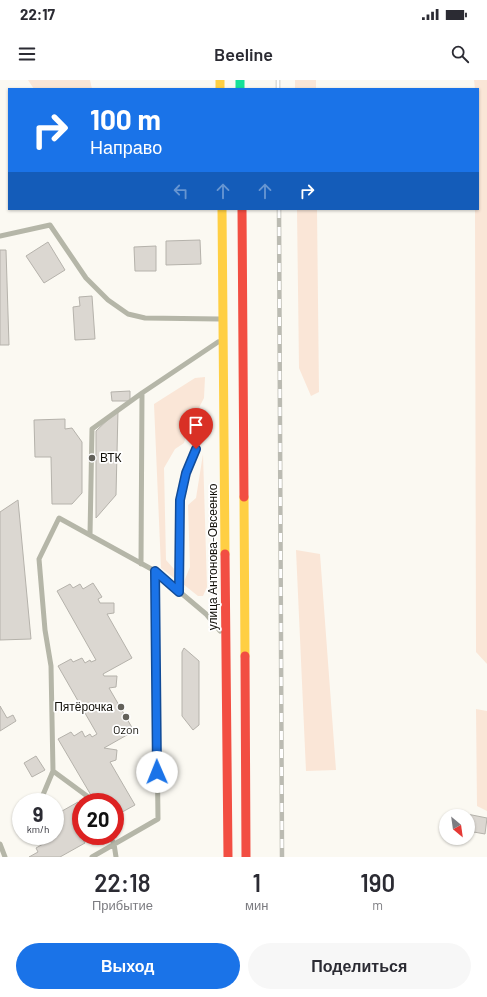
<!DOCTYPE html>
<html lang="ru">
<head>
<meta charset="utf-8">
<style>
  body { margin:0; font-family:Barlow,sans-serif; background:#f7f7f7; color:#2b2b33; height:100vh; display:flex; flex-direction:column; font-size:15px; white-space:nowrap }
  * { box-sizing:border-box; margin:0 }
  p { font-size:13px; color:#7c7c81 }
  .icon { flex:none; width:22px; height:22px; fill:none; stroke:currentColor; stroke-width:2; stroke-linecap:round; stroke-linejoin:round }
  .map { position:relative; height:777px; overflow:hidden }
  .side { display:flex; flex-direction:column; background:#fff; flex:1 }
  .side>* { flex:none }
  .top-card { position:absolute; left:8px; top:8px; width:471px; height:122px; border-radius:0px; box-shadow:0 1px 3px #0004; background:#1a73e8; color:#fff; overflow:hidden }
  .needle { width:26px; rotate:151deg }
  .buttons { position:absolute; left:439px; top:729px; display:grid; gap:8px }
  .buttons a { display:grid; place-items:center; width:36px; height:36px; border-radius:50%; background:#fff; box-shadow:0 1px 3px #0004; font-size:20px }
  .speed { position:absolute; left:12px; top:713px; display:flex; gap:8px; font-size:20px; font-weight:700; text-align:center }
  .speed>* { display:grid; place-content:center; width:52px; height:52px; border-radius:50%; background:#fff; box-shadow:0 1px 3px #0004; line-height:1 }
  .speed small { font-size:10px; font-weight:400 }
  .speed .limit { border:6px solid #d22; background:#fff; color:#111 }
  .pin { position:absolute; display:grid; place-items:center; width:34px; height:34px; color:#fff; margin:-41px -17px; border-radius:50% 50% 50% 0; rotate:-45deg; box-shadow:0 0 4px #0007 }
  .pin .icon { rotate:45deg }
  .me { position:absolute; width:44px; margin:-22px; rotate:359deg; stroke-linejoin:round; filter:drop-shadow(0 0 3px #0008) }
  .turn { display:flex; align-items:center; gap:14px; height:84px; padding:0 16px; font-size:18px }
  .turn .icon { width:52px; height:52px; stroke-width:2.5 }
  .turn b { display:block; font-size:28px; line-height:34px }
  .lanes { display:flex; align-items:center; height:38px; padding:0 16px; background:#0003; justify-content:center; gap:20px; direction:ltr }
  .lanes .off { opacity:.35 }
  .eta { display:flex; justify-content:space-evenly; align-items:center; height:68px; text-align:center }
  .eta b { font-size:24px; font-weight:600; line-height:28px }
  .action { display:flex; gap:8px; margin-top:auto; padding:8px 16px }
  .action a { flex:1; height:46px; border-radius:24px; background:#1a73e8; color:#fff; font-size:16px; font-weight:600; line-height:46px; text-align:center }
  .action a+a { background:#f7f7f7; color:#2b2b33 }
  .status { display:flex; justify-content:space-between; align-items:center; height:28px; padding:0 20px; background:#fff; direction:ltr }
  .status svg { height:11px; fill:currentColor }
  header { display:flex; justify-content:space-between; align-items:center; height:52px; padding:0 16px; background:#fff; font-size:18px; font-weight:600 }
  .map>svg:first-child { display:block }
</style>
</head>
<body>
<div class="status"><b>22:17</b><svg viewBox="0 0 49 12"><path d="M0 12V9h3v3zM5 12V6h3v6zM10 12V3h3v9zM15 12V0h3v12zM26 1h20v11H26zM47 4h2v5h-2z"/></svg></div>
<header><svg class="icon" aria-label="menu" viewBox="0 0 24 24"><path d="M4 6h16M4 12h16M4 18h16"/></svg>Beeline<svg class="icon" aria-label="search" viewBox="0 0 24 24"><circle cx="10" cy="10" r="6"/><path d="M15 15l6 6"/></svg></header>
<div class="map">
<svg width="487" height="777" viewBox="0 0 487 777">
  <rect width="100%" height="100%" fill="#fbf9f2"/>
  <!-- green -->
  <path fill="#fae6d7" d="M28 0H90L92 9H34Z
    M295 0H316V9H295Z
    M474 0H487V584L476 572 475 129H478V9H475Z
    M297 129H317L319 312 311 316 299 288Z
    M205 297 204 318 188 349 184 363 175 369 164 388 166 480 174 489V498L161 488 154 324 195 298Z
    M203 374 207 507 203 516H198L183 504 190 487 188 425 196 418Z
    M296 470 320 474 336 690 306 691Z
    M476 629 487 631V731L477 726Z"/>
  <!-- building -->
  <path fill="#dbd7d1" stroke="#b5b2ab" d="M200 160 201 184 166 185V161Z
    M48 162 65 190 44 203 26 176Z
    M156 166V191H135L134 167Z
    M0 170H6L9 265H0Z
    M92 216 95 259 75 260 73 227 80 226 79 217Z
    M130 311V321H112L111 312Z
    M118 330 116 415 96 438V351Z
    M65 339V349L72 348 82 362V413L72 424H52L51 377H35L34 340Z
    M18 420 31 559 0 560V432Z
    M93 503 102 517 98 519 100 523H114V533L107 534 132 578 103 594 104 596H117L116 607 109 608 134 651 104 668 117 670 116 680 110 682 135 725 115 736V722H95L58 659 71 652 74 656 82 651 85 657 90 654 92 657 97 654 58 586 71 579 73 582 82 578 85 583 90 580 91 582 96 580 57 511 70 504 73 508 80 504 83 509Z
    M184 568 199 581V645L193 650 182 636V572Z
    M0 626 7 638 13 635 16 641 0 651Z
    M36 676 45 690 32 697 24 683Z
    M78 722 81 728V756L85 763 60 777H29L38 772 36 768 52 759 51 756H55V735Z
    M462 733 487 738 485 754 468 751V736H461Z"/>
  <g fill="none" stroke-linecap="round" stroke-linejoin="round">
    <!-- lane -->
    <path stroke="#b5b6a8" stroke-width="5" d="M0 156 50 145 86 198 108 220 128 234 145 238 219 239
      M90 455 92 349 142 313
      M141 484 142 313 218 262
      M179 512 180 420 185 393 196 369
      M53 691 87 716 90 722
      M40 722 53 691 51 586 45 550 39 479 59 438 155 491 206 534 220 551
      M110 756 114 764 116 777
      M0 764 5 777
      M92 777 158 739 155 491"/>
    <!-- fast -->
    <path stroke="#16e098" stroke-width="9" d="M240 0V9"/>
    <!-- slow -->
    <path stroke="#ffcf43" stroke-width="9" d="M220 0V9
      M222 129 225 474
      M244 417 245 576"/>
    <!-- jam -->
    <path stroke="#f24e42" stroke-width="9" d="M242 129 244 417
      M225 474 228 777
      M245 576 246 777"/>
    <defs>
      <path id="rail" d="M278 0V9
        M279 129 282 777"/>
    </defs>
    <!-- rail casing -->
    <use href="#rail" stroke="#bbbbb2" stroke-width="4.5"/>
    <!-- rail -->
    <use href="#rail" stroke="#fff" stroke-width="3" stroke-dasharray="9" stroke-linecap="butt"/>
  </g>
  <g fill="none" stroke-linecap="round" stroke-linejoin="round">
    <defs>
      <path id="route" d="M157 692 155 491 179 512 180 420 186 393 196 369"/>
    </defs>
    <!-- route casing -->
    <use href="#route" stroke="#114b97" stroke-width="10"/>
    <!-- route -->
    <use href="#route" stroke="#1a73e8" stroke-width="7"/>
  </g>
  <!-- markers -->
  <g fill="#63615a" stroke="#fff" stroke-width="1.5">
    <circle cx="92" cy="378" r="4"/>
    <circle cx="121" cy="627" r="4"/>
    <circle cx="126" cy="637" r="4"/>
  </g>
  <g text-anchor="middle" stroke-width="3.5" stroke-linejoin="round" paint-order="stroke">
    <!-- poi labels -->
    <g font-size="12" fill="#110f08" stroke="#fff" text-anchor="start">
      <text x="100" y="382">ВТК</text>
      <text x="113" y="631" text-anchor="end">Пятёрочка</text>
      <text x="126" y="654" text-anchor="middle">Ozon</text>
    </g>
    <!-- street labels -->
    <g font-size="12" fill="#110f08" stroke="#fff">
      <text transform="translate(213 477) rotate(-90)" y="4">улица Антонова-Овсеенко</text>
    </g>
  </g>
</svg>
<div class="buttons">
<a><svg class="needle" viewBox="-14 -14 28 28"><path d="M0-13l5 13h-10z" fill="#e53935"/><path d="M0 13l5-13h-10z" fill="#7c7c81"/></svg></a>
</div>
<div class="speed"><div>9<small>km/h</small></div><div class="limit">20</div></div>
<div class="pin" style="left:196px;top:369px;background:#d93025"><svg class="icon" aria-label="arrive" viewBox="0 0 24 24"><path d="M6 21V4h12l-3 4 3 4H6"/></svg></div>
<svg class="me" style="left:157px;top:692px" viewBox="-20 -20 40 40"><circle r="19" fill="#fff"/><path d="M0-13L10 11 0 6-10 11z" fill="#1a73e8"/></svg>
<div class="top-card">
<div class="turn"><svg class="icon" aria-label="right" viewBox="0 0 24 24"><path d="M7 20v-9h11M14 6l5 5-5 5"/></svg><div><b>100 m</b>Направо</div></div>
<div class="lanes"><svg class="icon off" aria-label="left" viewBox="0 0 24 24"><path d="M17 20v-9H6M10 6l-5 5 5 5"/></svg><svg class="icon off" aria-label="ahead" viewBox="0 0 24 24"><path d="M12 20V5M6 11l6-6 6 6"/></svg><svg class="icon off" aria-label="ahead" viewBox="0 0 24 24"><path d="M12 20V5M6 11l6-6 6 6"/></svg><svg class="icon" aria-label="right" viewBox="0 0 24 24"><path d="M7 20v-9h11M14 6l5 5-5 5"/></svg></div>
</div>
</div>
<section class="side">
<div class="eta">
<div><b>22:18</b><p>Прибытие</p></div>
<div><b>1</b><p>мин</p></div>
<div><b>190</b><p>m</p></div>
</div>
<div class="action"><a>Выход</a><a>Поделиться</a></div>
</section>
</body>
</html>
